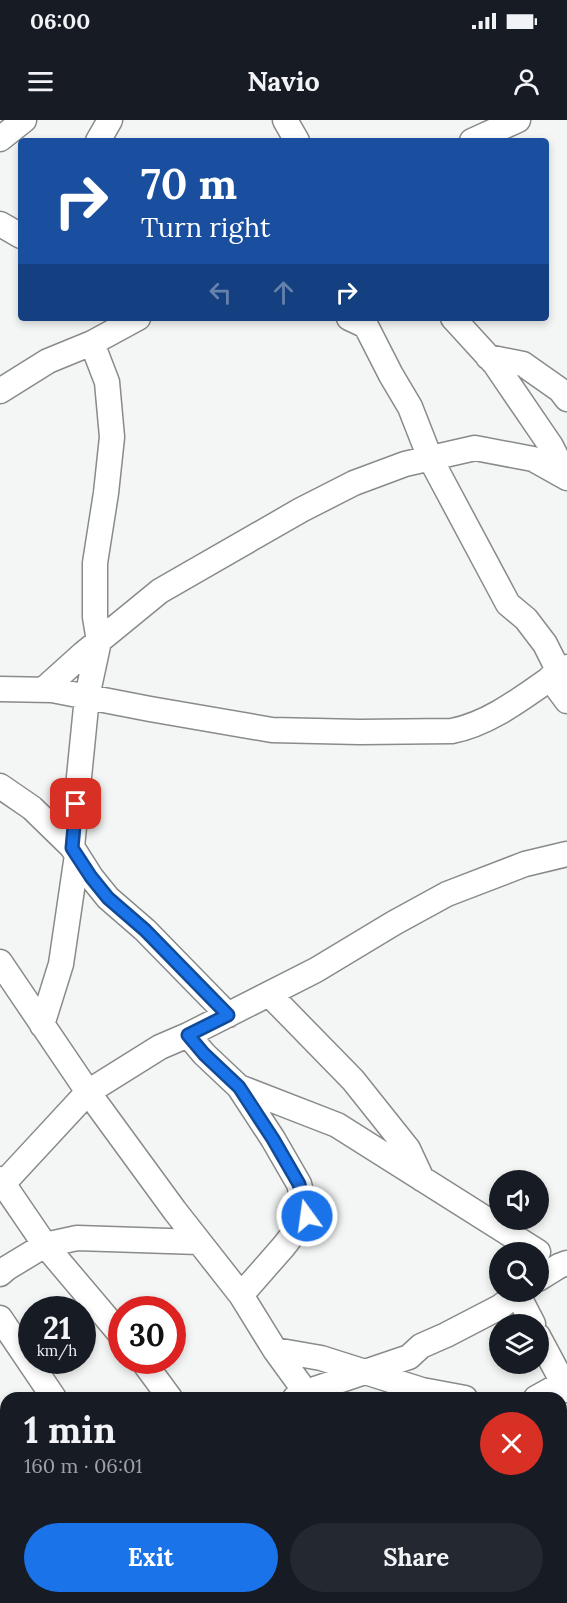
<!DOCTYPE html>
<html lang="en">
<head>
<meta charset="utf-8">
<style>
  body { margin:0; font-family:Lora,serif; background:#242831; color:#f1f3f6; height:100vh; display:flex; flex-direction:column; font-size:22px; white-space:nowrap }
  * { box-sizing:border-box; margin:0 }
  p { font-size:20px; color:#9ea1a6 }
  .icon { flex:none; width:33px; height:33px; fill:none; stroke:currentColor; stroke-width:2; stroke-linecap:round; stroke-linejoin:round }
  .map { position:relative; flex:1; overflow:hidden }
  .panel { position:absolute; left:0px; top:1272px; width:567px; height:212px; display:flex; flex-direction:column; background:#171b24; border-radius:18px 18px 0 0; box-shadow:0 3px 9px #0003 }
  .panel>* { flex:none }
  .hud { position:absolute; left:18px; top:18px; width:531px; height:183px; border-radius:6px; box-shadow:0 3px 9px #0003; background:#1a4fa0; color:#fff; overflow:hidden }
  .tools { position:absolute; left:489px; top:1050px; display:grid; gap:12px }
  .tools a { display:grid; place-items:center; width:60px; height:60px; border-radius:50%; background:#171b24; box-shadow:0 3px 9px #0003; font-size:30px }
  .speed { position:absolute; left:18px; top:1176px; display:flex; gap:12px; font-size:30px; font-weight:700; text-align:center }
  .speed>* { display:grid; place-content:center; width:78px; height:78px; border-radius:50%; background:#171b24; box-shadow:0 3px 9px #0003; line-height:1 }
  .speed small { font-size:15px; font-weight:400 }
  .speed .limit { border:9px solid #d22; background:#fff; color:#111 }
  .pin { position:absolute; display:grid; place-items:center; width:51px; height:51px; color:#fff; margin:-26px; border-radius:12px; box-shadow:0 3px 9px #0006 }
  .me { position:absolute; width:66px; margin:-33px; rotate:346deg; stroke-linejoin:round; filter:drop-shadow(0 0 4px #0008) }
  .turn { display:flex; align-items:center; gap:21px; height:126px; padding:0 24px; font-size:27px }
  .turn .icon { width:78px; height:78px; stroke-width:2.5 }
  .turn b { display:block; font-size:42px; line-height:51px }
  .lanes { display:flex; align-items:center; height:57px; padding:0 24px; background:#0003; justify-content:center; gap:30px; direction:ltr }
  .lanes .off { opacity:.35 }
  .round { display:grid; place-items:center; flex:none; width:63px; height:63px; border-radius:32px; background:#242831 }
  .overview { display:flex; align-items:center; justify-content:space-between; height:102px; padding:0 24px }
  h1 { font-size:36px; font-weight:800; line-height:45px }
  .action { display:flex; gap:12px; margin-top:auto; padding:12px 24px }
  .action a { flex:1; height:69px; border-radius:36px; background:#1a73e8; color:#fff; font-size:24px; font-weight:800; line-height:69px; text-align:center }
  .action a+a { background:#242831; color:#f1f3f6 }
  .status { display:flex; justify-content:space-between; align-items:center; height:42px; padding:0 30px; background:#171b24; direction:ltr }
  .status svg { height:16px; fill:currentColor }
  header { display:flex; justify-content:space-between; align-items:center; height:78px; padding:0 24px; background:#171b24; font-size:27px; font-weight:800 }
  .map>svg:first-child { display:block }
</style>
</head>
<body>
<div class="status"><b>06:00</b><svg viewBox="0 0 49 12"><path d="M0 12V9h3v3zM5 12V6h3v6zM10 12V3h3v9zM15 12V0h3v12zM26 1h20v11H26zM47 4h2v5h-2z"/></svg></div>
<header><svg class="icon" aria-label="menu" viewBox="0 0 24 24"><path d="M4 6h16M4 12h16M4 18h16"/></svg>Navio<svg class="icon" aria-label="person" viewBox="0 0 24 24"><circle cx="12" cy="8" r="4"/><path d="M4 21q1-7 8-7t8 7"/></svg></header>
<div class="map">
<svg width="567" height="1483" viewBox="0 0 567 1483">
  <rect width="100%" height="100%" fill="#f3f6f4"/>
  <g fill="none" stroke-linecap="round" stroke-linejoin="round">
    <defs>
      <path id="street" d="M285 0 297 21
        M0 19 24 0
        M98 21 110 0
        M472 21 518 0
        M0 104 21 116
        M349 198 366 206 391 255 410 287 430 338 508 484 526 499 545 524 559 552
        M453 198 495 244 551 326 567 358
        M488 237 523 244 560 270 567 279
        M0 271 48 241 92 223 138 198
        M550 558 567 581
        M0 569 52 570 150 589 272 610 360 612 452 611C494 603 532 570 567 547
        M43 570 83 534 160 471 301 390 354 363 405 344 475 328 533 339 567 358
        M0 666 32 688 72 727 91 757 108 778 145 810 228 895
        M72 727 87 577 99 521 95 497V443L106 373 112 317 107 262 92 223
        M0 842 88 972 175 1091 241 1175 275 1230 310 1278
        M269 874 353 960 408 1029 422 1059
        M42 905 61 844 77 735
        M188 915 316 850 394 803 447 774 525 744 567 734
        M239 967 273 1019 299 1064 307 1096 284 1126 241 1175
        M0 1059 45 1125 122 1216
        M0 1067 88 972 160 927 188 915 204 934 239 967 337 1005 538 1132
        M0 1154 7 1148 45 1125 77 1118 199 1122
        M538 1159 559 1146 567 1143
        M517 1173 533 1204
        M0 1198 54 1278
        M538 1216 567 1270
        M275 1230 321 1238 422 1270 465 1278
        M142 1240 170 1278
        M295 1278 306 1272 409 1237 421 1226 446 1215 500 1187 519 1172
        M536 1278 563 1263
        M0 1332 6 1331
        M0 1374 6 1383
        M561 1418 567 1428
        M561 1457 567 1454
        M0 1462 6 1457
        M453 1478 458 1483
        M151 1483 161 1478
        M302 1483C308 1479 318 1481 324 1483
        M360 1483 373 1478
        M510 1483 521 1478"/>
    </defs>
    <!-- street casing -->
    <use href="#street" stroke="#888b8a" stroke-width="27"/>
    <!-- street -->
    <use href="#street" stroke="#fff" stroke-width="24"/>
  </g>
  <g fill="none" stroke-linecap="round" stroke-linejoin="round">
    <defs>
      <path id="route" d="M76 684 72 728 91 757 108 778 145 810 228 895 188 915 204 934 239 967 273 1019 299 1064 307 1096"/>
    </defs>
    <!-- route casing -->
    <use href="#route" stroke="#114b97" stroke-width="15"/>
    <!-- route -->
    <use href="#route" stroke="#1a73e8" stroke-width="10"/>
  </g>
</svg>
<div class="tools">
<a><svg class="icon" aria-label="sound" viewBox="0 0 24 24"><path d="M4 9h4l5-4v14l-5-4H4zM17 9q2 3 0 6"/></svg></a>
<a><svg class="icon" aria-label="search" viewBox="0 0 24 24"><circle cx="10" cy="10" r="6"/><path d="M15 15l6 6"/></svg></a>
<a><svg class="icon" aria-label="layers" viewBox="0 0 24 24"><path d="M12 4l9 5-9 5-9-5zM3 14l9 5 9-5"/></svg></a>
</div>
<div class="speed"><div>21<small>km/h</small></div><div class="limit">30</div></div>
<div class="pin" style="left:76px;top:684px;background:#d93025"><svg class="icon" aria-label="arrive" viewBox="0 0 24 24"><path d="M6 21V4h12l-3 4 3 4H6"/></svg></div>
<svg class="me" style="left:307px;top:1096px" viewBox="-20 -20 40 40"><circle r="17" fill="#1a73e8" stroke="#fff" stroke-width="3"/><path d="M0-11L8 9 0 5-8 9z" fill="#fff"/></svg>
<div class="hud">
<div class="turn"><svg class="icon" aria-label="right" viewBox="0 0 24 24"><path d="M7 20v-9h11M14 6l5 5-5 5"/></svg><div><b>70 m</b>Turn right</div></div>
<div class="lanes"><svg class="icon off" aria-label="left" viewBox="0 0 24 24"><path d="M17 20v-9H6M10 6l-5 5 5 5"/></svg><svg class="icon off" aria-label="ahead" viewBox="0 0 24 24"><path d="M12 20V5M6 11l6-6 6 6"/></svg><svg class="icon" aria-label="right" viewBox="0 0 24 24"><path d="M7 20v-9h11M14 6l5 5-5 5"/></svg></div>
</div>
<section class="panel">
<div class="overview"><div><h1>1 min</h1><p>160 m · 06:01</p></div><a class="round" style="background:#d93025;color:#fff"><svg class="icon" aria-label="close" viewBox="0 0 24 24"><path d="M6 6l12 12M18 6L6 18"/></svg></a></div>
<div class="action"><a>Exit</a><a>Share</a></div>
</section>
</div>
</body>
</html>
